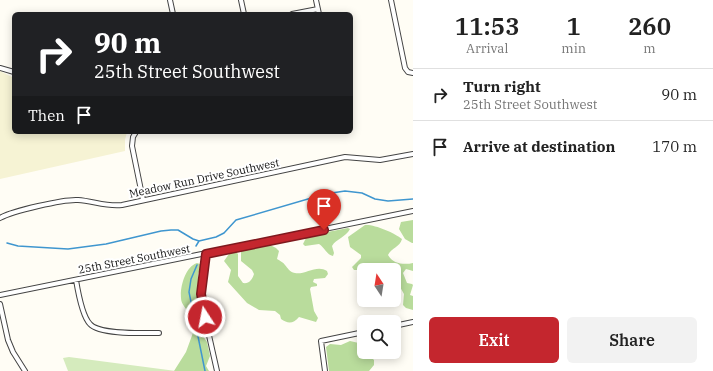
<!DOCTYPE html>
<html lang="en">
<head>
<meta charset="utf-8">
<style>
  body { margin:0; font-family:"IBM Plex Serif",serif; background:#f2f2f2; color:#222; height:100vh; display:flex; flex-direction:column; font-size:15px; white-space:nowrap }
  * { box-sizing:border-box; margin:0 }
  p { font-size:13px; color:#767676 }
  .icon { flex:none; width:22px; height:22px; fill:none; stroke:currentColor; stroke-width:2; stroke-linecap:round; stroke-linejoin:round }
  .map { position:relative; flex:1; overflow:hidden }
  .sheet { display:flex; flex-direction:column; background:#fff; width:300px }
  .sheet>* { flex:none }
  .hud { position:absolute; left:12px; top:12px; width:341px; height:122px; border-radius:6px; box-shadow:0 2px 10px #0003; background:#202124; color:#fff; overflow:hidden }
  .needle { width:26px; rotate:348deg }
  .controls { position:absolute; left:357px; top:263px; display:grid; gap:8px }
  .controls a { display:grid; place-items:center; width:44px; height:44px; border-radius:6px; background:#fff; box-shadow:0 2px 10px #0003; font-size:20px }
  .pin { position:absolute; display:grid; place-items:center; width:34px; height:34px; color:#fff; margin:-41px -17px; border-radius:50% 50% 50% 0; rotate:-45deg; box-shadow:0 0 4px #0007 }
  .pin .icon { rotate:45deg }
  .me { position:absolute; width:44px; margin:-22px; rotate:349deg; stroke-linejoin:round; filter:drop-shadow(0 0 3px #0008) }
  .turn { display:flex; align-items:center; gap:14px; height:84px; padding:0 16px; font-size:18px }
  .turn .icon { width:52px; height:52px; stroke-width:2.5 }
  .turn b { display:block; font-size:28px; line-height:34px }
  .then { display:flex; align-items:center; height:38px; padding:0 16px; background:#0003; gap:8px; font-size:15px }
  .eta { display:flex; justify-content:space-evenly; align-items:center; height:68px; text-align:center }
  .eta b { font-size:24px; font-weight:600; line-height:28px }
  .button { display:flex; gap:8px; margin-top:auto; padding:8px 16px }
  .button a { flex:1; height:46px; border-radius:6px; background:#c4262e; color:#fff; font-size:16px; font-weight:600; line-height:46px; text-align:center }
  .button a+a { background:#f2f2f2; color:#222 }
  ul { padding:0; list-style:none }
  li { display:flex; align-items:center; gap:12px; height:52px; padding:0 16px; border-top:1px solid #e0e0e0 }
  li div { flex:1 }
  li b { display:block; font-size:15px }
  li em { font-style:normal }
  main { display:flex; flex:1; min-height:0 }
  .map>svg:first-child { display:block }
</style>
</head>
<body>
<main>
<div class="map">
<svg width="413" height="371" viewBox="0 0 413 371">
  <rect width="100%" height="100%" fill="#fffdf5"/>
  <!-- farmland -->
  <path fill="#f6f3d4" d="M0 71 14 78V132H127L125 140V151L0 179Z"/>
  <!-- green -->
  <path fill="#d5ebbd" d="M69 357 176 371H68L63 358Z"/>
  <!-- forest -->
  <path fill="#b9dc9c" d="M413 220V243H412L405 239 399 229 401 222Z
    M365 225C374 224 395 233 402 239 400 247 391 248 388 255 393 264 404 265 413 263V271L406 269 403 273 407 283 412 284 413 285 410 295 413 296V310L406 308 403 305 404 294 400 287 399 278 394 274V270H387L378 263 375 265V270H364V274L362 270H354L352 267 361 258V255L350 247 348 237Z
    M348 228 350 229C346 237 336 239 332 246L334 253 333 256C327 255 324 247 319 244L305 246 303 244 307 236Z
    M268 244 276 248 279 251 277 259C280 261 283 262 285 265 288 268 289 272 295 273 305 275 317 264 327 271L328 274 325 278 314 279 313 282 317 284V286L311 287 310 289 314 311 318 318 316 322 299 317C293 324 288 324 281 319L280 315 275 311 259 310 247 303 228 282 231 270 224 261 229 254 234 250 238 254V276L243 283C249 284 252 280 254 274L252 270 241 261V252L245 249Z
    M197 263 200 264 201 267 198 274V310L200 313 201 333 207 342 210 356 206 366 209 371H174L186 352 194 330C188 322 186 323 188 312 186 308 181 304 181 298 180 287 185 267 197 263Z
    M350 341 363 344 364 345V352H371V357L374 360V365L369 371H329L326 347 330 344 341 345Z"/>
  <g fill="none" stroke-linecap="round" stroke-linejoin="round">
    <!-- stream -->
    <path stroke="#3f96cf" stroke-width="1.5" d="M7 243 18 246 68 249 106 244 161 231 171 230H178L193 239 199 241 216 237 224 233 236 220 325 194 345 191 362 193 375 199 388 201 413 199
      M196 246 199 241
      M197 265 191 279 189 292 205 371"/>
    <defs>
      <path id="street" d="M170 0 173 14
        M241 0 244 14
        M316 0 319 14
        M391 0 405 68 408 72 413 73
        M292 14 318 9
        M0 68 14 72
        M136 132 133 137 132 146 143 200
        M0 218C12 211 64 199 78 200 93 201 107 207 122 205L345 157 380 160 413 154
        M206 254 201 288V300L217 371
        M76 280C78 292 82 316 90 324 100 335 144 333 159 333
        M0 295 413 211
        M0 304 8 340 13 352 25 371
        M394 326 413 322
        M325 371 321 341 364 332"/>
    </defs>
    <!-- street casing -->
    <use href="#street" stroke="#444" stroke-width="6"/>
    <!-- street -->
    <use href="#street" stroke="#fff" stroke-width="4"/>
  </g>
  <g fill="none" stroke-linecap="round" stroke-linejoin="round">
    <defs>
      <path id="route" d="M205 317 201 294 206 254 324 230"/>
    </defs>
    <!-- route casing -->
    <use href="#route" stroke="#7f191e" stroke-width="10"/>
    <!-- route -->
    <use href="#route" stroke="#c4262e" stroke-width="7"/>
  </g>
  <g text-anchor="middle" stroke-width="4" stroke-linejoin="round" paint-order="stroke">
    <!-- street labels -->
    <g font-size="11" fill="#111" stroke="#fff">
      <text transform="translate(204 178) rotate(-12)" y="4">Meadow Run Drive Southwest</text>
      <text transform="translate(134 259) rotate(-11)" y="4">25th Street Southwest</text>
    </g>
  </g>
</svg>
<div class="controls">
<a><svg class="needle" viewBox="-14 -14 28 28"><path d="M0-13l5 13h-10z" fill="#e53935"/><path d="M0 13l5-13h-10z" fill="#767676"/></svg></a>
<a><svg class="icon" aria-label="search" viewBox="0 0 24 24"><circle cx="10" cy="10" r="6"/><path d="M15 15l6 6"/></svg></a>
</div>
<div class="pin" style="left:324px;top:230px;background:#d93025"><svg class="icon" aria-label="arrive" viewBox="0 0 24 24"><path d="M6 21V4h12l-3 4 3 4H6"/></svg></div>
<svg class="me" style="left:205px;top:317px" viewBox="-20 -20 40 40"><circle r="17" fill="#c4262e" stroke="#fff" stroke-width="3"/><path d="M0-11L8 9 0 5-8 9z" fill="#fff"/></svg>
<div class="hud">
<div class="turn"><svg class="icon" aria-label="right" viewBox="0 0 24 24"><path d="M7 20v-9h11M14 6l5 5-5 5"/></svg><div><b>90 m</b>25th Street Southwest</div></div>
<div class="then">Then<svg class="icon" aria-label="arrive" viewBox="0 0 24 24"><path d="M6 21V4h12l-3 4 3 4H6"/></svg></div>
</div>
</div>
<section class="sheet">
<div class="eta">
<div><b>11:53</b><p>Arrival</p></div>
<div><b>1</b><p>min</p></div>
<div><b>260</b><p>m</p></div>
</div>
<ul>
<li><svg class="icon" aria-label="right" viewBox="0 0 24 24"><path d="M7 20v-9h11M14 6l5 5-5 5"/></svg><div><b>Turn right</b><p>25th Street Southwest</p></div><em>90 m</em></li>
<li><svg class="icon" aria-label="arrive" viewBox="0 0 24 24"><path d="M6 21V4h12l-3 4 3 4H6"/></svg><div><b>Arrive at destination</b></div><em>170 m</em></li>
</ul>
<div class="button"><a>Exit</a><a>Share</a></div>
</section>
</main>
</body>
</html>
